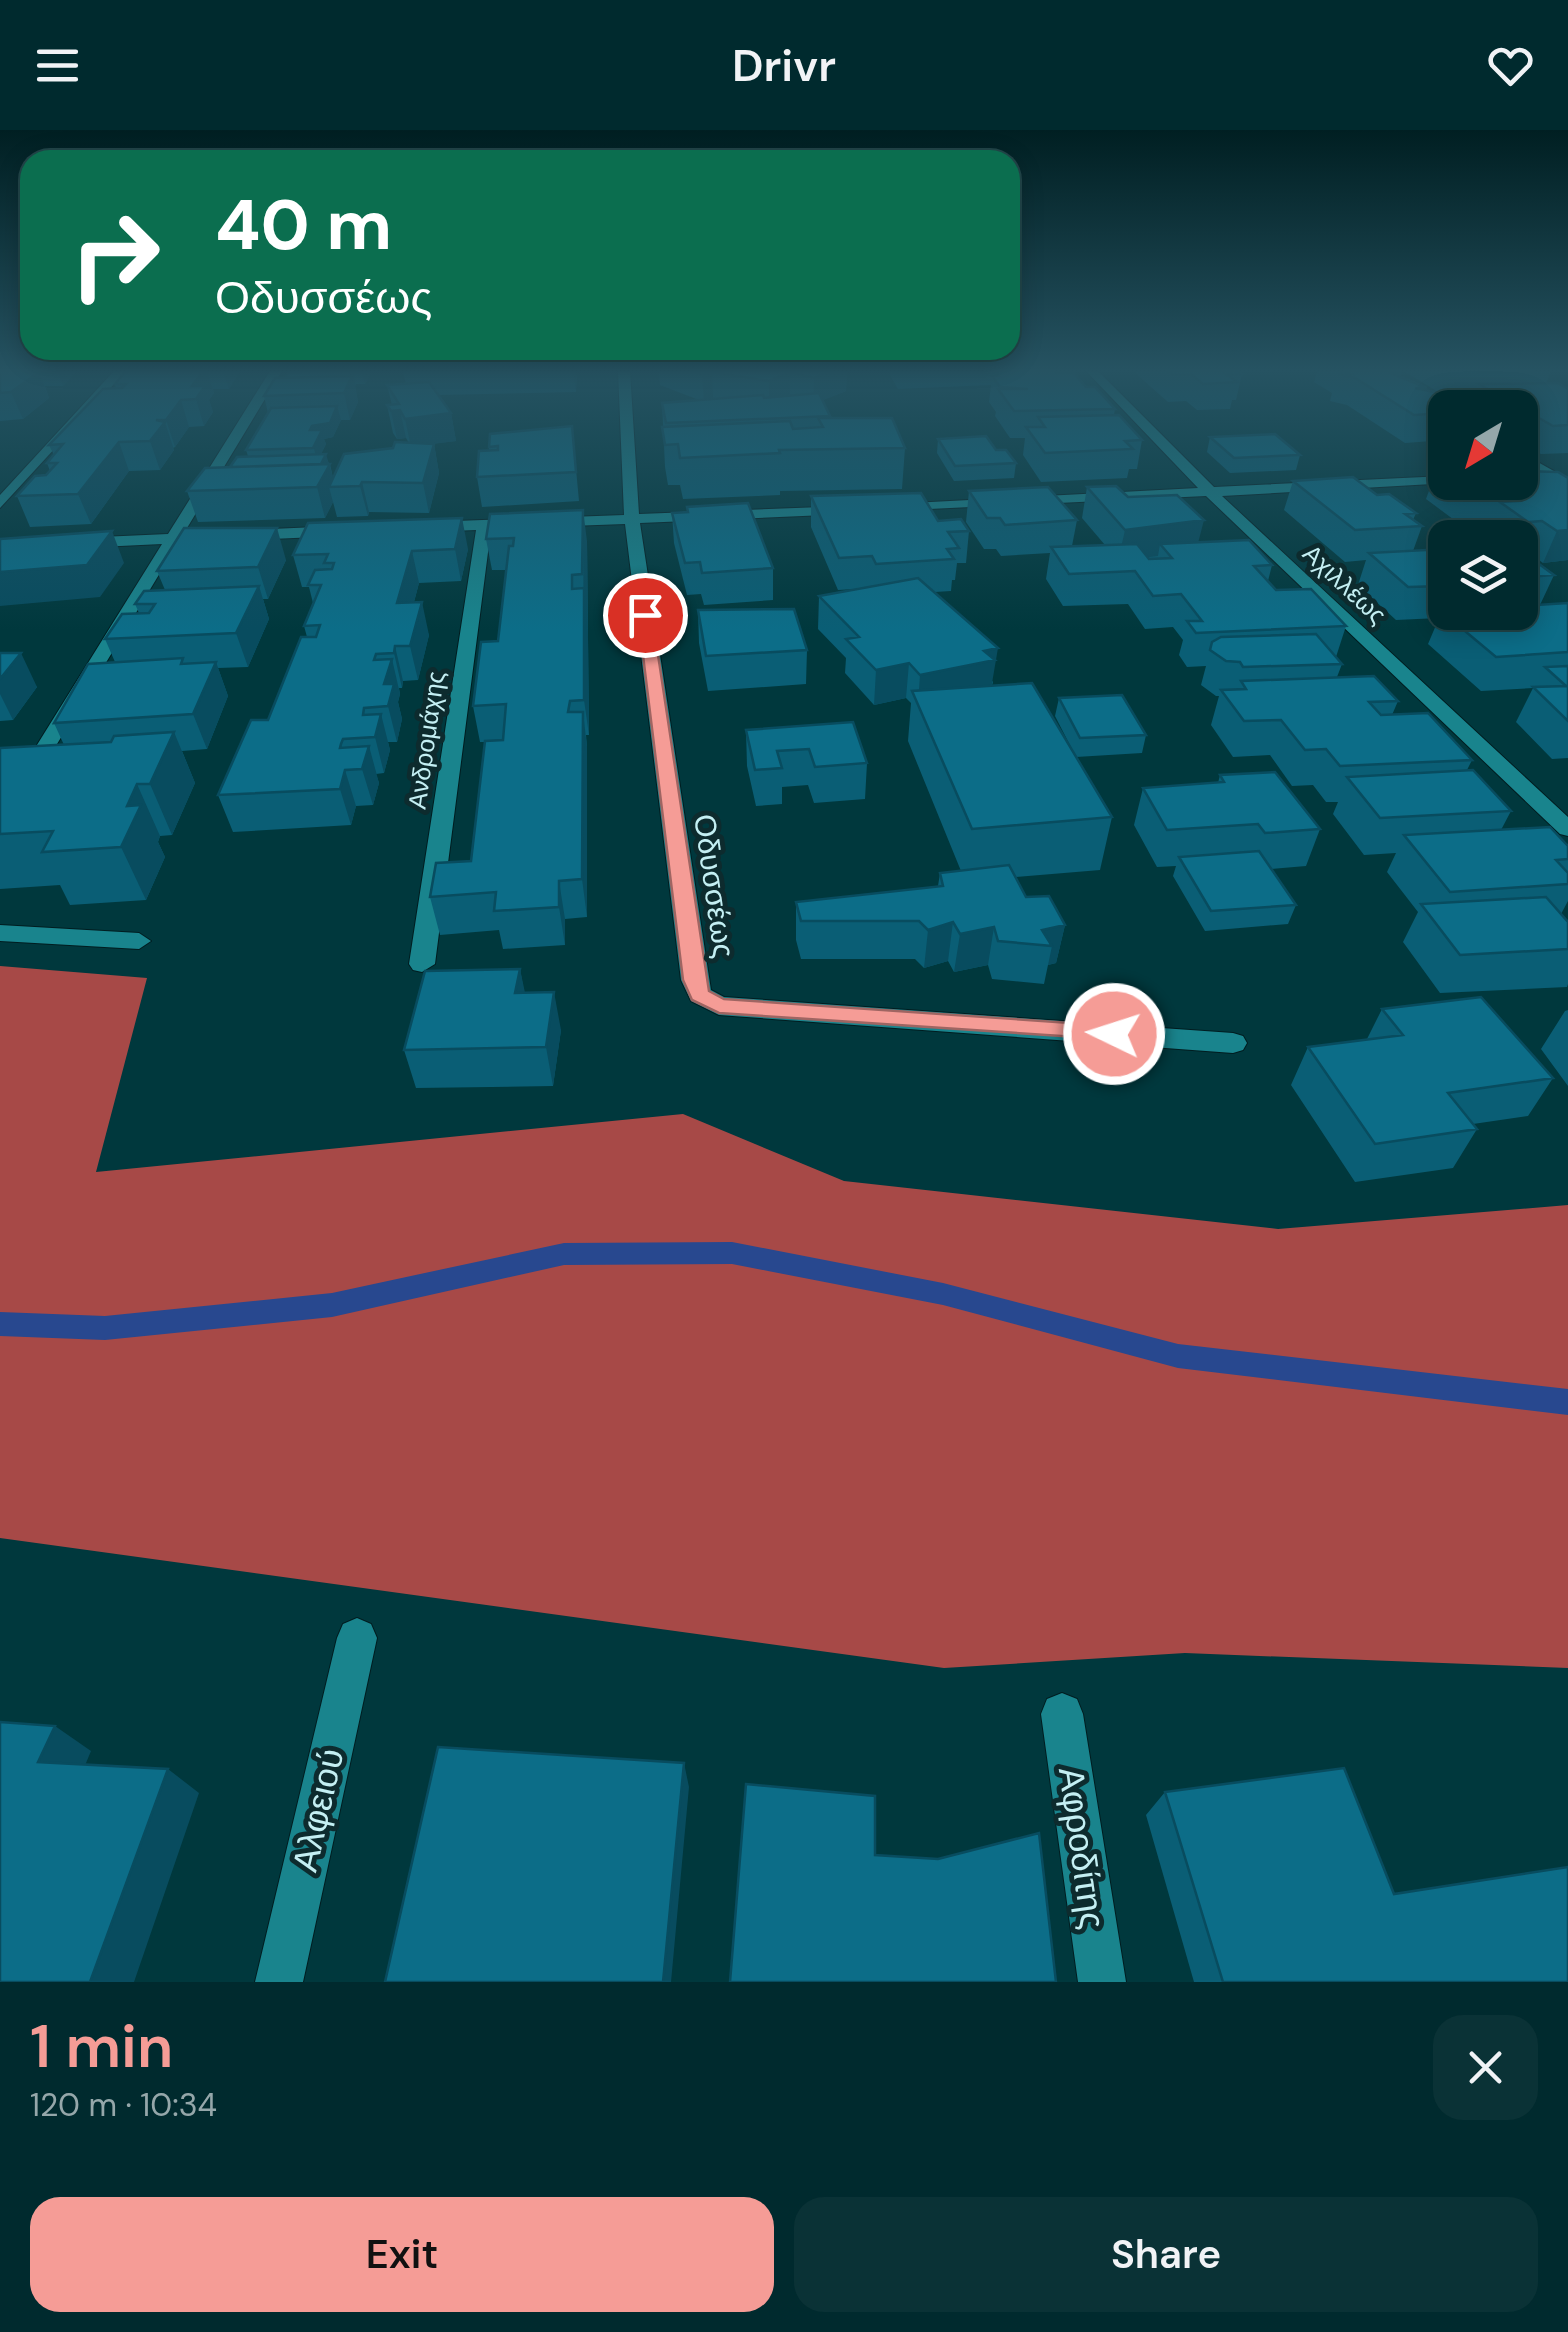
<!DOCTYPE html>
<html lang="en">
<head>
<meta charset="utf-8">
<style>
  body { margin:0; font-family:"DM Sans",sans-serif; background:#0a3236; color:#f1f3f6; height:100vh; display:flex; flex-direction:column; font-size:38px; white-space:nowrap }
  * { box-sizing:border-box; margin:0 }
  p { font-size:32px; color:#95a7aa }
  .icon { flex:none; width:55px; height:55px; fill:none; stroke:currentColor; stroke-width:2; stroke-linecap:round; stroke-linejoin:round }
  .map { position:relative; height:1852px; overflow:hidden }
  .sheet { display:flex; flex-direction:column; background:#002a2e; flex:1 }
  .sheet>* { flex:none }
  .banner { position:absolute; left:20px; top:20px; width:1000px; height:210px; border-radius:30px; box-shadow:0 5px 25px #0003,0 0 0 2px #22464a; background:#0b6e4f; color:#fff; overflow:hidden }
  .needle { width:65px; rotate:218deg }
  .controls { position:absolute; left:1428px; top:260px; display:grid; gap:20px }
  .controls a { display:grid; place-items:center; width:110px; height:110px; border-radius:20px; background:#002a2e; box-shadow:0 5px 25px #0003,0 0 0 2px #22464a; font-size:50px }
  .pin { position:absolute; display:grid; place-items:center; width:85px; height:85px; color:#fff; margin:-42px; border:5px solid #fff; border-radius:50%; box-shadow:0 2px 10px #0007 }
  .me { position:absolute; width:110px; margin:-55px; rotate:274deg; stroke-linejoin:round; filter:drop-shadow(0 0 8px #0008) }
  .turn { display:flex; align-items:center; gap:35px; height:210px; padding:0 30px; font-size:45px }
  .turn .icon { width:130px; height:130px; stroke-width:2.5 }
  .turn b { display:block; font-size:70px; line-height:85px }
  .round { display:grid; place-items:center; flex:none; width:105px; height:105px; border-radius:30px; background:#0a3236 }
  .overview { display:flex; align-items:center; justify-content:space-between; height:170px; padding:0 30px }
  h1 { font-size:60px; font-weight:600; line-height:75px; color:#f59c96 }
  .cta { display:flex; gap:20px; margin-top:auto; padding:20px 30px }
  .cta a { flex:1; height:115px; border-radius:30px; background:#f59c96; color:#111; font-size:40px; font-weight:600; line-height:115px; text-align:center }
  .cta a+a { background:#0a3236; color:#f1f3f6 }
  header { display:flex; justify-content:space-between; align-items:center; height:130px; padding:0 30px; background:#002a2e; font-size:45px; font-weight:600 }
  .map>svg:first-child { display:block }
</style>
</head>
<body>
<header><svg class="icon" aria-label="menu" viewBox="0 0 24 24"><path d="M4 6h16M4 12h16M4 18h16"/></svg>Drivr<svg class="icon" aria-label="heart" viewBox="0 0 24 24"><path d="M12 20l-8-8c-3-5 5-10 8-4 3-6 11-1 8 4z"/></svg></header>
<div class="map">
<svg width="1568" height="1852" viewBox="0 0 1568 1852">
  <rect width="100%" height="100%" fill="#00383d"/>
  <!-- forest -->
  <path fill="#a74947" d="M0 836 147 848 96 1042 683 984 844 1051 1278 1099 1568 1075V1538L1185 1523 944 1538 0 1408Z"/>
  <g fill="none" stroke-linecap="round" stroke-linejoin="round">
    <!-- stream -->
    <path fill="#28488f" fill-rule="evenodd" d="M732 1112 943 1153 1178 1214 1568 1259V1285L1178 1238 943 1175 732 1134 564 1135 332 1187 105 1210 0 1206V1182L105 1186 332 1163 564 1113Z"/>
    <defs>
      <path id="minor" d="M114 241H126L0 378V365Z
        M270 241H282L184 403 340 396 348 401 340 406 178 413 42 639 32 645 25 643 22 639 162 414 78 418 70 413 78 408 168 404Z
        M618 241H630L639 384 849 376 856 380 849 384 640 393 711 860 724 867 1233 903 1243 906 1247 913 1243 920 1233 923 719 885 691 871 681 850 625 394 491 399 435 834 422 842 413 840 409 834 476 400 428 402 420 397 428 392 624 385Z
        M1086 241H1098L1214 357 1445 346V352L1450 353 1222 366 1568 687V706L1560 704 1206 366 887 381 885 378 892 374 1198 358Z
        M1520 322 1568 349V359L1520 332Z
        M0 795 139 803 151 811 139 819 0 811Z
        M357 1488 371 1494 377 1508 303 1852H255L337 1508 343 1494Z
        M1062 1563 1077 1569 1083 1584 1126 1852H1078L1041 1584 1047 1569Z"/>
    </defs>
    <!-- minor casing -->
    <use href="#minor" stroke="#001d20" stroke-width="2"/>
    <!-- minor -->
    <use href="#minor" fill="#19848d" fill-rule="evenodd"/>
  </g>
  <!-- wall -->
  <path fill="#0a5e75" d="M0 241H77L63 256H45L49 268 23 289 0 291Z
    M126 241H240L229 259H213L214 263 209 270 213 282 204 296 189 297 175 317 173 318 174 320 160 340 129 341 91 394 30 397 17 366 46 345 50 341 47 333 54 325 49 315 116 258 115 254Z
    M300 241H369L370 245 365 254H356L355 257 358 272 350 290H341L333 307 324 309 326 314 321 324 330 334 333 348 393 318 409 313 406 308 397 309 393 303 387 275H392L387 255 406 254 403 241H576L577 247 576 262 438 265 451 283 456 311 429 314H434L439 343 429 383 369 382 368 386 337 387 333 372 325 388 198 392 187 361 248 326 246 320 268 283 264 266 286 248Z
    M659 241H847L846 261 823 270 830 288 905 318 902 359 780 361V365L683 369 680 355H668L665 337 662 273 699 270 660 255Z
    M890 241H1055L1057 243 1086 257 1115 279 1114 285 1142 310 1137 339H1129L1127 348 1041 352 1023 325 1025 308H1010L995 286 996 282 989 272 991 255 898 259 890 245Z
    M1133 241H1238L1242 244 1236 270H1232L1230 279 1197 280 1186 271 1168 272Z
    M1317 241H1399L1402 242 1400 247 1427 258 1426 261 1455 274 1453 278H1445V310L1405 313 1347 275 1330 271 1332 263 1314 252Z
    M1404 241H1551L1546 253 1568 259V323L1541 324 1520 311V278H1464Z
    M572 296 579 371 482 377 477 347 489 320V317Z
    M1210 307 1300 325 1296 340 1230 343 1207 322Z
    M938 309 996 320 1016 333 1014 348 954 351 937 323Z
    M1437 339H1445V352H1520L1568 348V430L1543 433 1528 422H1523L1554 445 1540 475 1568 473V628L1552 629 1516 592 1533 558 1481 561 1428 514 1439 488 1396 490 1358 455 1366 430 1345 432 1284 380 1293 351 1377 365 1416 383 1413 390 1422 396 1413 421 1445 419V482H1520V408H1494L1487 403 1491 393 1461 395 1426 369Z
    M1087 357 1128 367 1198 412 1272 435 1268 451 1276 460 1346 496 1336 527 1342 534 1337 547 1398 571 1392 585 1472 630 1467 640 1511 681 1501 700 1568 716V771L1561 784 1568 792V854L1567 857 1440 863 1403 812 1418 782 1387 742 1396 723 1364 725 1333 684 1338 672H1326L1313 655 1292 656 1270 625 1233 627 1211 595 1219 566H1216L1201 555 1206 536 1187 537 1179 525 1183 510 1173 497 1145 499 1128 474 1063 476 1046 449 1050 423 1001 426 996 419H984L966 392 969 361 1077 390 1072 416 1105 415 1082 388Z
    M811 366 938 391 969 401 966 433H957L955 450H952L951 461 935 462 993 552 992 556 1112 687 1100 740 1016 747 1026 767 1065 795 1056 833 1048 835 1044 854 992 849 988 835 954 842 948 831 924 838 915 829H801L796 810V772L938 756 940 743 961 741 908 611 911 573 906 568 874 575 845 543 846 528 818 499 819 466 855 459 838 460 811 397Z
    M672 383 773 438V470L704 475 701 464 687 465 674 413Z
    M490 384 587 411 589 605H586L587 617V787L565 789V815L503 819 499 800 440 805 430 767 471 731 485 612H480L473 576 498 511 506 440H492L486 409Z
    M468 419 461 451 419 453 414 472 429 505 418 550 403 551 402 558H399L400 564 398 572 402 589 397 612H388L390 620 384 643 376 644 379 653 373 675 356 676 351 695 233 702 218 665 268 590 307 507 304 496 313 473 309 457H302L293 425Z
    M286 430 268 469H263L269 489 248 537 218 538 228 566 207 619 182 621 195 653 172 705 160 706 158 712 165 727 146 770 70 775 60 755 0 759V618L64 615 54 593 115 532 105 509 139 483 135 474 165 460 157 441Z
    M698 480 807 520 806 554 708 561 699 513Z
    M0 523 37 557 13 590 0 591Z
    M1059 568 1146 605 1142 623 1076 627 1055 586Z
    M746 600 867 633 865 669 814 673 808 655 782 657V674L756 676 747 636Z
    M1220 645 1320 699 1306 736 1271 739 1296 775 1288 794 1205 801 1173 746 1176 736 1157 737 1134 695 1143 658 1218 653Z
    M520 839 524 862 561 900 553 956 416 958 404 920Z
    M1382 879 1553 948 1528 986 1473 994 1477 999 1453 1038 1355 1052 1291 955 1308 917 1367 909Z
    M1568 880V956L1541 919 1565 881Z
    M1165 1662 1394 1764 1568 1852H1194L1146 1685Z"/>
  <!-- shaded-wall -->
  <path fill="#084c5f" d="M27 241 39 242 49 268 23 289 11 262Z
    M59 241H77L63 256 58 242Z
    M203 241H207L214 263 209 270 213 282 204 296 192 256Z
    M223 241H240L229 259Z
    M353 241 358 272 350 290 344 263Z
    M362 241H369L370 245 365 254Z
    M573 241H576V262Z
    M832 241H847L846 261 813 274 814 248Z
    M712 242 713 268 704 271 702 245Z
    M790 242V269L769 277V251Z
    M181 270 189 297 175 317 166 290Z
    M337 276 341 290 333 307 324 309 326 314 317 332 310 300 312 296Z
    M400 280 406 308 397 309 391 281Z
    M451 283 456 311 411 317 405 289Z
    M165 292 174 320 160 340 150 311Z
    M119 312 129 341 91 394 78 364Z
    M434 314 439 343 429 383 423 353Z
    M326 324 336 357H329L333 372 325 388 317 357 318 340Z
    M362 352 369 382 368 386 360 356Z
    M583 380 587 411 589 605 584 570Z
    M462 388 468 419 461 451 455 419Z
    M1204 390 1196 421 1160 414 1158 426 1118 431 1125 400Z
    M277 398 286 430 268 469 258 437Z
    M1568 400V430L1543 433 1557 401Z
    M112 401 124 433 100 467 0 476V442Z
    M412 421 419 453 405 506 397 473Z
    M259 456 269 489 248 537 236 503Z
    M422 472 429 505 418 550 410 516Z
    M395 516 403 551 402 558 394 523Z
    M998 518 990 565 918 574 920 545 984 521Z
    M21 523 37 557 13 590 0 564V549Z
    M392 529 400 564 398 572 402 589 397 612 388 576 384 554Z
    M216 532 228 566 207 619 193 584Z
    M909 533 906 568 874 575 876 540Z
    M583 582 587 617V787L582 749Z
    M381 584 390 620 384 643 375 607Z
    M174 602 195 653 172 705 150 654Z
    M369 616 379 653 373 675 362 639Z
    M345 640 356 676 351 695 340 659Z
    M137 654 160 706 158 712 165 727 146 770 121 717 127 676Z
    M559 751 565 789V815L559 777Z
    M953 792 948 831 924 838 928 800Z
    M1065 795 1056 833 1048 835 1052 816 1042 800Z
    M994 797 988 835 954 842 960 804Z
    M520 839 528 877 515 863Z
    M554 862 561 900 553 956 546 917Z
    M55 1596 91 1621 76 1657 38 1632Z
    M684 1633 689 1657 671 1852H663Z
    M168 1639 199 1663 134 1852H90Z"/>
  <!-- building -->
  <path fill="#0c6d88" stroke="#084c5f" stroke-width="2.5" d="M0 241H27L25 242H39L11 262 0 263Z
    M33 241H59L58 242 37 243 39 242Z
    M126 241H203L192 256H205L196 269 181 270 166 290H156L165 292 150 311 119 312 78 364 17 366 35 346 46 345 57 333H47L63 314 49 315 103 259 122 258 126 254H115Z
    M300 241H362H353L351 246 286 248 288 243H299Z
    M691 241H832L814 248 790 242 769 251 712 242 702 245Z
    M995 241H1055L1057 243H1074L1086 257H1095L1115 279 1014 281 998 259H1028L1000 257 992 246H999Z
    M1168 241H1238L1242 244H1226L1237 252 1203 254 1192 245H1173Z
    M1346 241H1399L1402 242 1391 243 1427 258H1415L1434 262 1455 274 1444 275 1449 278H1445V283L1414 285 1355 248 1338 244H1351Z
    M1479 241H1534L1483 243Z
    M352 246 344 263 264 266 275 248Z
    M429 252 451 283 405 289 400 280 391 281 387 275 399 274 387 255Z
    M1558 253 1568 259V295L1553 296 1479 254Z
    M819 263 830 286 666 293 662 273 763 265 764 268Z
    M337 276 330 293 312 296 310 300H322L313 318 246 320 271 278Z
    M1119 285 1142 310 1125 311 1133 319 1045 323 1026 297H1045L1038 287Z
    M818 288H892L905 318 779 320 780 323 680 328 678 314 665 315 662 297 790 291 793 299 823 297Z
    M572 296 576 342 477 347 479 321 498 320V316L489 317 490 304Z
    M1275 304 1300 325 1234 328 1210 307Z
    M986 306 996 320H1006L1016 333 955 336 938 309Z
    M395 312 434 314 423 353 362 352 360 356 329 357 344 324 393 318Z
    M326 324 321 334 230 337 237 327Z
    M330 334 317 357 187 361 205 338Z
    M1520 341 1558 342 1568 348V400L1557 401 1542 391 1528 392 1500 372 1519 371 1506 363 1473 364 1456 352H1520Z
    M1353 347 1377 365 1389 364 1416 383 1405 384 1422 396 1355 400 1293 351Z
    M1116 356 1128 367 1177 365 1204 390 1125 400 1087 357Z
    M1048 357 1077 390 1005 395 1000 388H987L969 361Z
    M921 363 938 391 961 389 969 401 948 402 959 418 947 419 954 429 876 434 872 426 839 428 811 366Z
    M748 373 773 438 702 443 700 432 685 433 672 383 688 382 687 377Z
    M583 380 582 444 572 445V459L584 458V570L570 571 568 582H583L582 749 559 751V777L494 781 496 762 430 767 436 733 471 731 485 611 503 610 506 574 473 576 481 512 498 511 509 416H513L514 408 486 409 490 384Z
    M462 388 455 419 412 421 397 473 422 472 410 516H395L394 523 376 524 374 530 392 529 384 554H394L388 576 364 578 363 585 381 584 375 607 343 609 341 614 340 618 369 616 362 639 345 640 340 659 218 665 251 590H268L301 507H316L320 495 304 496 321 455H308L315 440 332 439 334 433H324L328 424 293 425 308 393Z
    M184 398H277L258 437 157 441Z
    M112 401 87 435 0 442V409Z
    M1249 410 1272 435 1254 436 1276 460 1311 459 1346 496 1196 503 1187 491H1202L1181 464 1153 466 1135 441 1069 444 1051 417 1137 414 1149 429 1172 428 1160 414Z
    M1445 419V456L1408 457 1369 423Z
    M1520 420 1554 445 1526 447 1533 451 1520 452Z
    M918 448 998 518 984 521 995 530 920 545 909 533 876 540 846 509 859 507 819 466Z
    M259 456 236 503 105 509 122 484 149 483 155 474H135L144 461Z
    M1568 473V522L1496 527 1441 481H1445V482H1520V476Z
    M794 479 807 520 706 526 698 480Z
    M1316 504 1342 534 1243 537 1240 532 1226 531 1210 520 1212 512 1221 507Z
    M0 523H21L0 549Z
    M183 528 181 534 216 532 193 584 54 593 88 534Z
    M1568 536V591L1533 557 1566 556 1545 537Z
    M1374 546 1398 571 1369 572 1381 585 1428 583 1472 630 1340 636 1326 619 1305 620 1281 590 1244 591 1221 560 1246 559 1241 551Z
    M1032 553 1112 687 972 699 912 561Z
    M1122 565 1146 605 1080 608 1059 568Z
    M853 592 867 633 815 637 809 619 777 621 782 638 755 640 746 600Z
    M174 602 150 654H137L127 676 141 675 121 717 42 722 53 701 0 704V618L111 612 114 606Z
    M1473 640 1511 681 1380 688 1347 647Z
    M1275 642 1320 699 1265 703 1258 694 1167 700 1143 658 1224 652 1220 645Z
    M1550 697 1568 716V729L1556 730 1568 743V754L1450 762 1404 705Z
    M1259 721 1296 775 1211 781 1179 727Z
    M1009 735 1026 767 1049 766 1065 795 1042 800 1052 816 998 811 994 797 960 804 953 792 928 800 919 791H801L796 772 943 756 940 743Z
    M1546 767 1568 792V819L1460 825 1421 774Z
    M520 839 515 863 554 862 546 917 404 920 425 841Z
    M1481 867 1553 948 1448 963 1477 999 1375 1014 1308 917 1403 905 1382 879Z
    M0 1592 55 1596 38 1632 168 1639 90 1852H0Z
    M438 1617 684 1633 663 1852H385Z
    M1344 1638 1394 1764 1568 1737V1852H1223L1165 1662Z
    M746 1654 875 1666V1725L938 1729 1039 1703 1056 1852H730Z"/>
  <!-- sky -->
  <linearGradient id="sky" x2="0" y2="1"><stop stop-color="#001f22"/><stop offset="0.48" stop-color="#265362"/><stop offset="1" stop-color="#265362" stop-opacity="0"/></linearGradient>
  <rect width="1568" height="500" fill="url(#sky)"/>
  <!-- route -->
  <path fill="#f59c96" stroke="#9f6562" stroke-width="2.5" d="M645 480 652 485 709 861 724 869 1114 896 1122 899 1125 904 1122 910 719 883 692 870 683 850 638 485Z"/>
  <g text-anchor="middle" stroke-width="10" stroke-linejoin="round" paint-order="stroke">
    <!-- far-street labels -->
    <g font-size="25" fill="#c4eff3" stroke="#0d2b2e">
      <text transform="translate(1345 454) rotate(43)" y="9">Αχιλλέως</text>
      <text transform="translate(426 610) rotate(-82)" y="9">Ανδρομάχης</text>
    </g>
    <!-- street labels -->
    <g font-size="30" fill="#c4eff3" stroke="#0d2b2e">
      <text transform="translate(714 756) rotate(82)" y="10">Οδυσσέως</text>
    </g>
    <!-- near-street labels -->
    <g font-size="35" fill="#c4eff3" stroke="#0d2b2e">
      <text transform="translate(318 1680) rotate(-77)" y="12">Αλφειού</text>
      <text transform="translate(1082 1718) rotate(82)" y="12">Αφροδίτης</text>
    </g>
  </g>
</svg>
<div class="controls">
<a><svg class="needle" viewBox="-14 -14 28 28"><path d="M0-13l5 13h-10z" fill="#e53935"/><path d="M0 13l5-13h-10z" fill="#95a7aa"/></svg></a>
<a><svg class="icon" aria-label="layers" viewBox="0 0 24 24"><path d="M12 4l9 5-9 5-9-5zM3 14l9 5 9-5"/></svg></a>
</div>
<div class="pin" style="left:645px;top:485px;background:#d93025"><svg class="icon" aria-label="arrive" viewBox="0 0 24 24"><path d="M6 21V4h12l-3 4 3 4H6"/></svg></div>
<svg class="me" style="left:1114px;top:904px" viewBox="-20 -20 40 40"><circle r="17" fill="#f59c96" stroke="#fff" stroke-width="3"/><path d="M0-11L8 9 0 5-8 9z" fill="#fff"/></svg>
<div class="banner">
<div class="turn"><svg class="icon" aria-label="right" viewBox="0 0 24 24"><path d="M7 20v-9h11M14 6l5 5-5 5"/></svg><div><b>40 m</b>Οδυσσέως</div></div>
</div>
</div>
<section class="sheet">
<div class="overview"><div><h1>1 min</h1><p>120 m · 10:34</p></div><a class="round"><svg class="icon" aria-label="close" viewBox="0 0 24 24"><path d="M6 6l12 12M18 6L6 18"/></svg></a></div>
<div class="cta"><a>Exit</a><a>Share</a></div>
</section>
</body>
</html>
